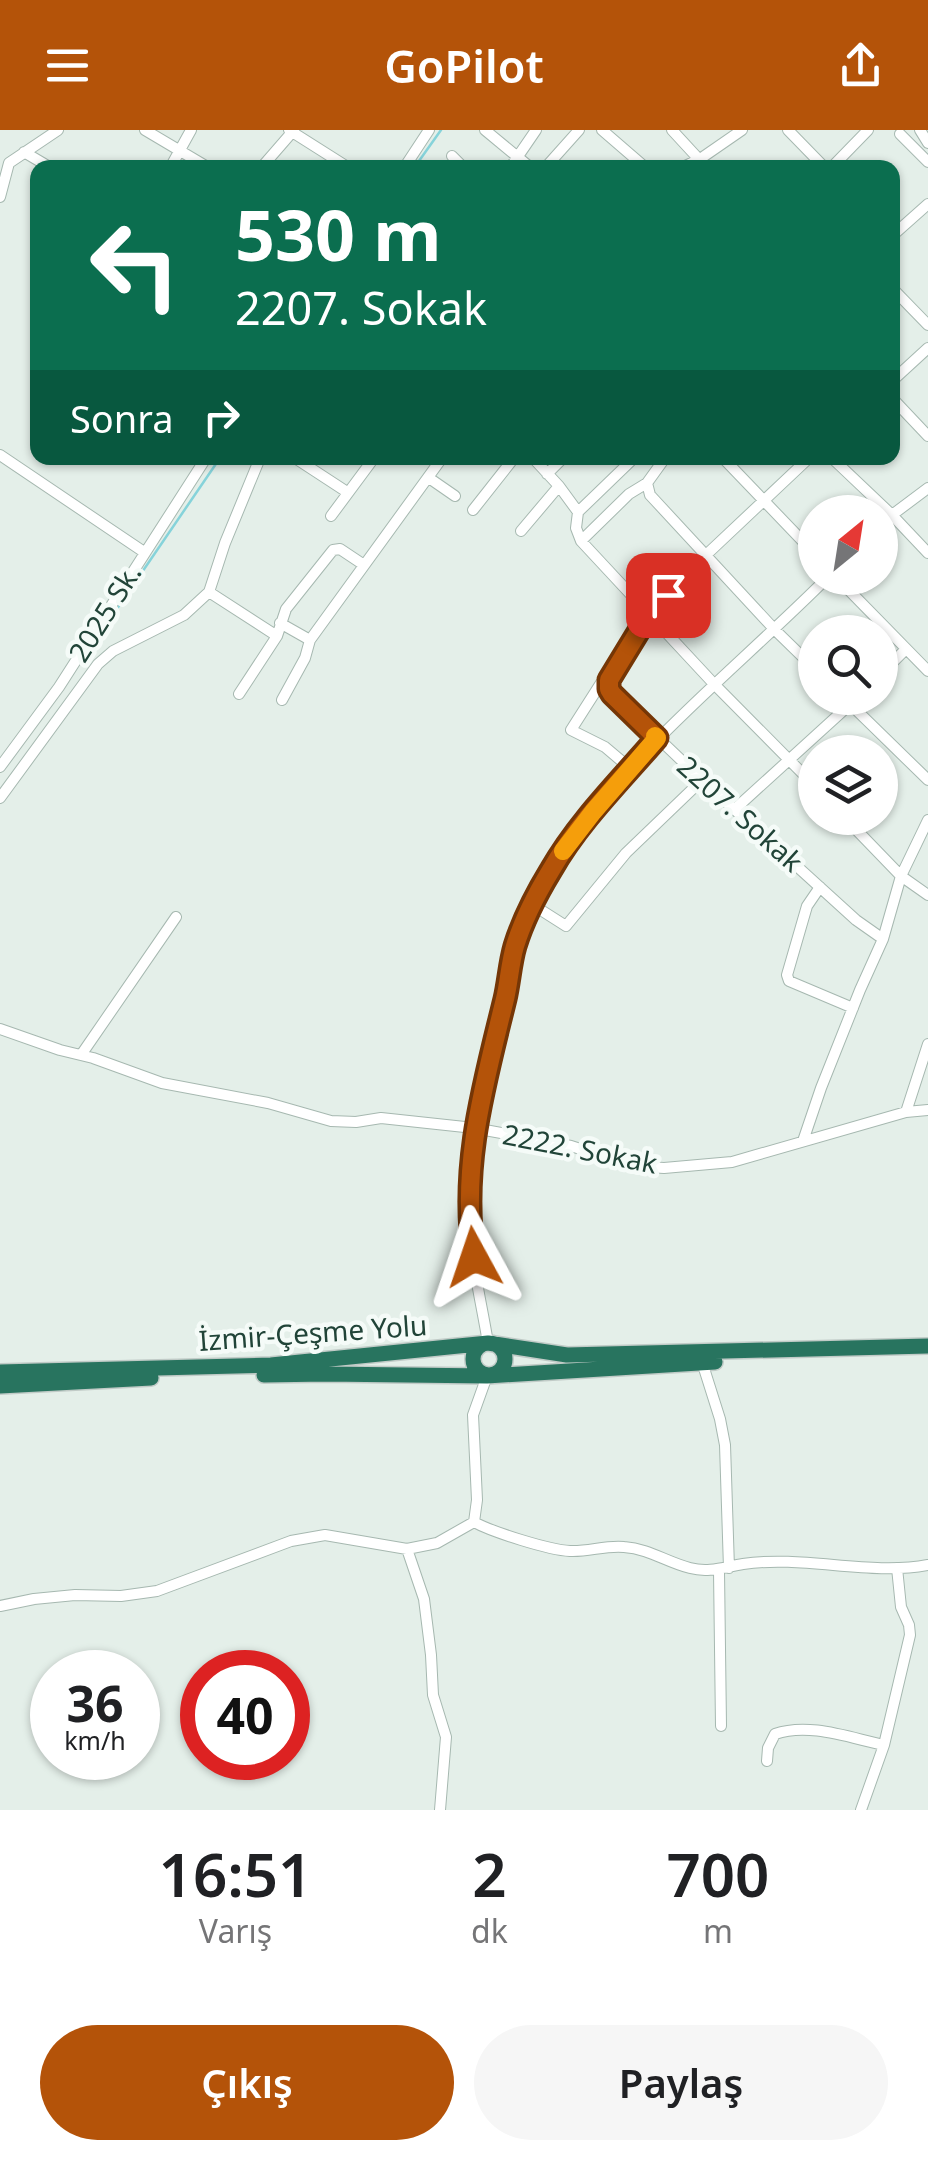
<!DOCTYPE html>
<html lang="tr">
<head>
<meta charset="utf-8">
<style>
  body { margin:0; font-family:"Noto Sans",sans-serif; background:#f6f6f6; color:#202124; height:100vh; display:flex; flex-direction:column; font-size:38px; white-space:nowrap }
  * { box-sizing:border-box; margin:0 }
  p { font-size:32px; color:#757577 }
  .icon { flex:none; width:55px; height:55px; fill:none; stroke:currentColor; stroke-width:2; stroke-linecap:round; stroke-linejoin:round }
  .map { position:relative; height:1680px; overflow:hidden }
  .panel { display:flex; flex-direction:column; background:#fff; flex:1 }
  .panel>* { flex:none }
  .top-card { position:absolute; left:30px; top:30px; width:870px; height:305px; border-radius:20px; box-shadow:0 2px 8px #0004; background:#0b6e4f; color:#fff; overflow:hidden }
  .needle { width:65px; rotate:30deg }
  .fabs { position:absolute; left:798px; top:365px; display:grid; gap:20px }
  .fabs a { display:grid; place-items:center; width:100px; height:100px; border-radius:50%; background:#fff; box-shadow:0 2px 8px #0004; font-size:50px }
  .speed { position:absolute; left:30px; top:1520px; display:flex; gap:20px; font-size:50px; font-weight:700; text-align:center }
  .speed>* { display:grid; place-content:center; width:130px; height:130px; border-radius:50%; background:#fff; box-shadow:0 2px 8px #0004; line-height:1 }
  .speed small { font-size:25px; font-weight:400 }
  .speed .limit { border:15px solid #d22; background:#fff; color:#111 }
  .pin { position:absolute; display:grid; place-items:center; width:85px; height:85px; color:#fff; margin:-42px; border-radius:20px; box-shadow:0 5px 15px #0006 }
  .me { position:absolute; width:110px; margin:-55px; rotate:355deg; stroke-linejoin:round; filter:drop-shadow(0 0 8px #0008) }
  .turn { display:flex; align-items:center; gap:35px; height:210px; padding:0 40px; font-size:45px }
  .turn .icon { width:130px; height:130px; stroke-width:2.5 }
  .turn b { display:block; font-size:70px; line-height:85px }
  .then { display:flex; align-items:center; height:95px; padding:0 40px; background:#0003; gap:20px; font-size:38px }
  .eta { display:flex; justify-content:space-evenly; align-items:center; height:170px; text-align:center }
  .eta b { font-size:60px; font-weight:600; line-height:70px }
  .action { display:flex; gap:20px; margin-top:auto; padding:20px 40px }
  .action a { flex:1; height:115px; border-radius:60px; background:#b45309; color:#fff; font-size:40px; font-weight:600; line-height:115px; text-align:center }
  .action a+a { background:#f6f6f6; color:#202124 }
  header { display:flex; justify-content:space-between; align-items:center; height:130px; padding:0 40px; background:#b45309; color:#fff; font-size:45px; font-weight:600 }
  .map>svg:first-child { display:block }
</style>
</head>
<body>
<header><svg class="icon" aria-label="menu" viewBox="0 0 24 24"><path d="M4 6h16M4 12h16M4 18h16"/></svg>GoPilot<svg class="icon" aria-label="share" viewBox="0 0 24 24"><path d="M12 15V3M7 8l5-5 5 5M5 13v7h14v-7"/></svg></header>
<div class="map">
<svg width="928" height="1680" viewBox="0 0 928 1680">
  <rect width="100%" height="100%" fill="#e4efe9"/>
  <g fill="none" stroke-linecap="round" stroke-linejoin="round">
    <!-- stream -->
    <path stroke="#86d3da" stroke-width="2.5" d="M414 38 441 0
      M82 530 220 328"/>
    <defs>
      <path id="minor" d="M145 0 209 38
        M289 0 349 38
        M485 0 531 38
        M602 0 646 38
        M672 0 707 38
        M788 0 825 38
        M920 0 928 13
        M900 4 928 32
        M24 22 51 38
        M452 26 464 38
        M170 38 191 0
        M261 38 294 0
        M404 38 429 0
        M510 38 536 0
        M545 38 579 0
        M681 38 700 29 742 0
        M831 38 868 0
        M0 67 9 33 58 0
        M892 106 928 74
        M892 158 928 195
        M892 251 928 218
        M892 268 928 306
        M0 325 144 422
        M295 328 347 362
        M533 328 559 356 578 382
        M634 328 578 382 576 398 581 411 714 554 815 656
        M723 328 815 424
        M832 328 892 385 928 423
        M547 344 563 328
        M429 348 455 366
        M647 353 650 365 775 500 815 539
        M473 380 514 328
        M331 386 374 328
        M880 397 892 385 928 358
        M521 401 559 356
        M581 411 629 364 647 353 665 328
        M837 448 928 541
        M209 462 277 506 286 479 333 420 340 419 364 435
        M280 493 310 510
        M880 545 906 519
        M609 550V559L612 564 702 650 856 790 883 809
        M239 564 277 506
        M844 568 928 650
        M282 570 305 528 310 510 442 328
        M0 637 59 557 206 328
        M631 639 605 617 571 600 601 553 609 550 648 485 706 425 809 328
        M0 668 98 534 113 521 184 485 209 462 225 413 260 328
        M735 679 857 568
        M845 688 901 746 928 765
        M820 757 807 776 787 845 789 851 853 878
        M533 775 566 796 626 723 702 650
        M0 899 60 920 93 928 162 953 268 973 331 991 356 992 381 988 474 998 571 1016 633 1036 664 1038 732 1032 906 982 928 980
        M81 925 176 787
        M906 982 928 914
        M803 1011 821 958 860 860 883 809 901 746 928 690
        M488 1213C482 1176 471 1130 469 1093 465 1019 484 946 503 876 508 856 509 835 515 816 525 786 541 753 559 727 632 619 736 539 827 448
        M702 1232 720 1289 725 1315 729 1438
        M474 1392C492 1402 549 1420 570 1421 588 1422 606 1415 624 1417 650 1419 666 1432 690 1438 709 1443 724 1437 743 1434 804 1425 869 1446 928 1435
        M407 1419 424 1469 431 1525 433 1565 446 1607 440 1680
        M719 1441 721 1596
        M0 1476 34 1469 75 1465 121 1466 157 1461 291 1411 325 1405 407 1419 437 1413 474 1392 477 1370 473 1285 487 1246
        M767 1631 768 1618 775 1604C809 1592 850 1608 884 1615
        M861 1680 884 1615 910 1505 909 1495 901 1477 897 1438"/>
      <path id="highway" d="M473 1229a16 16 0 1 1 32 0a16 16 0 1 1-32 0Z
        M0 1242 271 1235 488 1213 567 1225 928 1216
        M264 1245 326 1244 487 1246 715 1232
        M0 1256 151 1248"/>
    </defs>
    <!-- minor casing -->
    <use href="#minor" stroke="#a6b8b0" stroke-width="12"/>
    <!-- highway casing -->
    <use href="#highway" stroke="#c1cbc7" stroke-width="18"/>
    <!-- minor -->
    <use href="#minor" stroke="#fff" stroke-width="10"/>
    <!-- highway -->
    <use href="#highway" stroke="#28745f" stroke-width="15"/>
  </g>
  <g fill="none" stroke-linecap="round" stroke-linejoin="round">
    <defs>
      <path id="route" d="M474 1127C460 1037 484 955 505 869 509 852 510 833 515 816 523 790 537 763 551 740 579 691 621 650 657 608L612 564 609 559V550L648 486 668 465"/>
    </defs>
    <!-- route casing -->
    <use href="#route" stroke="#753606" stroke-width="25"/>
    <!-- route -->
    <use href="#route" stroke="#b45309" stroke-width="18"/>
    <!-- slow -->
    <path stroke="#f59e0b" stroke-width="18" d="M563 721 593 682 657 608 655 606"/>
  </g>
  <g text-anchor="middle" stroke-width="9" stroke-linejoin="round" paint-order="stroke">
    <!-- street labels -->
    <g font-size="28" fill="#214438" stroke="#f5fbf8">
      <text transform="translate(105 483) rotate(-58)" y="10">2025 Sk.</text>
      <text transform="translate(740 684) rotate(42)" y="10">2207. Sokak</text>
      <text transform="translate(580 1019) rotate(11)" y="10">2222. Sokak</text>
      <text transform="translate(313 1203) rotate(-4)" y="10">İzmir-Çeşme Yolu</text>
    </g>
  </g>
</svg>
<div class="fabs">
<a><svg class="needle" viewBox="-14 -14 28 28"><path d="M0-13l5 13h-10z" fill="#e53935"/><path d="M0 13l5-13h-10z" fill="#757577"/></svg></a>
<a><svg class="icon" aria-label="search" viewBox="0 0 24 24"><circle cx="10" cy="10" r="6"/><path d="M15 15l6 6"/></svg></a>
<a><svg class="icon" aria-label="layers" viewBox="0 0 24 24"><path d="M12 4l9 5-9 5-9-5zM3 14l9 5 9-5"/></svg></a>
</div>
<div class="speed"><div>36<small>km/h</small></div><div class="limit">40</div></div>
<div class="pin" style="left:668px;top:465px;background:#d93025"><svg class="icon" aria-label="arrive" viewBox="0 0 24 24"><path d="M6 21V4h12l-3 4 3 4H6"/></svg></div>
<svg class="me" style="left:474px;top:1127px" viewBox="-20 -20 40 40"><path d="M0-17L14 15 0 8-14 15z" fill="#b45309" stroke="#fff" stroke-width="4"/></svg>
<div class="top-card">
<div class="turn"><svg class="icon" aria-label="left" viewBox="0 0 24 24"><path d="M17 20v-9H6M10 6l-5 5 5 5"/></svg><div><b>530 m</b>2207. Sokak</div></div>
<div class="then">Sonra<svg class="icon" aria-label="right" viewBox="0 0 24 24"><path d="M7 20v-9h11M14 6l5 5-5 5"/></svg></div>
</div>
</div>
<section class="panel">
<div class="eta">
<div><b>16:51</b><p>Varış</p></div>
<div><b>2</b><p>dk</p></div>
<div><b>700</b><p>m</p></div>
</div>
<div class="action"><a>Çıkış</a><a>Paylaş</a></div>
</section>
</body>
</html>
